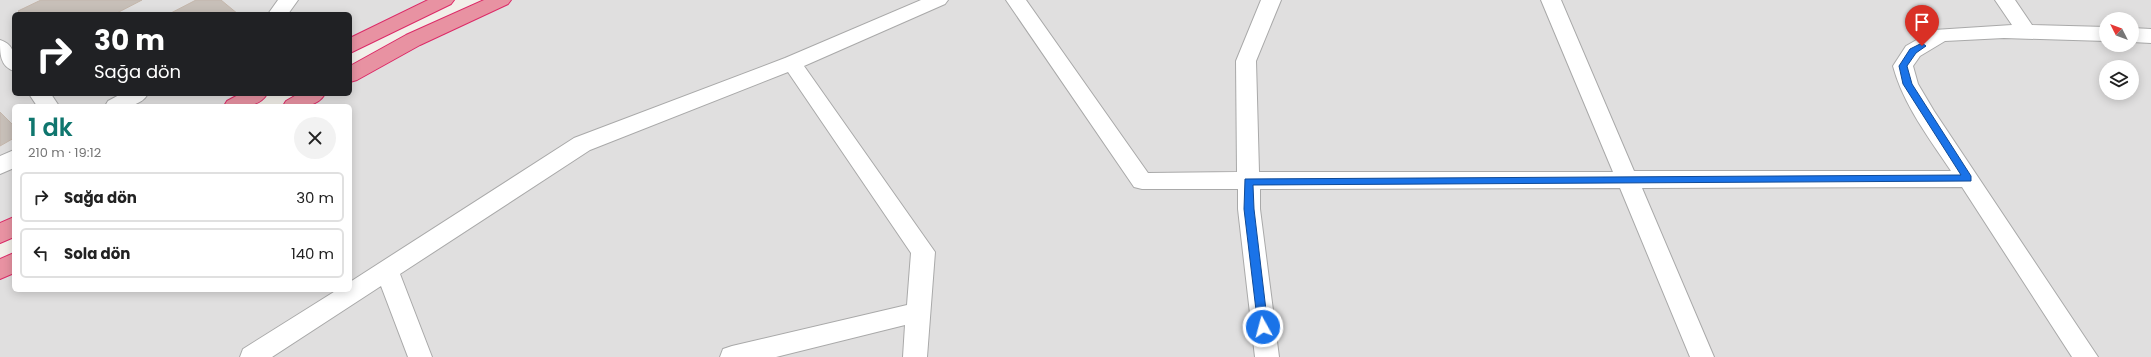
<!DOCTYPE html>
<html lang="tr">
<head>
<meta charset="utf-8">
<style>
  body { margin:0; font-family:Poppins,sans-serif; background:#f2f2f2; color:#222; height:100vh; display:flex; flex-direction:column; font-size:15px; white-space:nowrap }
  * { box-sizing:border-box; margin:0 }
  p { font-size:13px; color:#767676 }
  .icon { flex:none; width:22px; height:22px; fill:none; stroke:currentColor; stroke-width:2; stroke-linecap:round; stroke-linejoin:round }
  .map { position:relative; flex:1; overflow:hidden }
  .side { position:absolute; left:12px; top:104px; width:340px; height:188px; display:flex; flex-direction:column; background:#fff; border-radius:6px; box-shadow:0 2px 10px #0003 }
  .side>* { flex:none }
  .hud { position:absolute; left:12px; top:12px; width:340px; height:84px; border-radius:6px; box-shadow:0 2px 10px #0003; background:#202124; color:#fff; overflow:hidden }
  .needle { width:26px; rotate:312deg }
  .controls { position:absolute; left:2099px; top:12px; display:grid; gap:8px }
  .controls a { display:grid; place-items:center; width:40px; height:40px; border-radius:50%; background:#fff; box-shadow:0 2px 10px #0003; font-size:20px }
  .pin { position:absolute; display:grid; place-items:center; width:34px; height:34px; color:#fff; margin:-41px -17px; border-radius:50% 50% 50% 0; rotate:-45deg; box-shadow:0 0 4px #0007 }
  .pin .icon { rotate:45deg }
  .me { position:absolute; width:44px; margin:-22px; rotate:353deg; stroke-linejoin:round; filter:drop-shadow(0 0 3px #0008) }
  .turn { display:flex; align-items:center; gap:14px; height:84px; padding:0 16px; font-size:18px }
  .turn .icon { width:52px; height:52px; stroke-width:2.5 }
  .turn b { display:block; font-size:28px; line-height:34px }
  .round { display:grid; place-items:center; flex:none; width:42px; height:42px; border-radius:21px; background:#f2f2f2 }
  .head { display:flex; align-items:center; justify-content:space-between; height:68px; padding:0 16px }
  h1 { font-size:24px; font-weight:600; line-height:30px; color:#0f766e }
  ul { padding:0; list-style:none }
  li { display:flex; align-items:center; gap:12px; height:50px; margin:0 8px 6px; padding:0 8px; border:2px solid #e0e0e0; border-radius:6px }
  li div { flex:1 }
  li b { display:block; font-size:15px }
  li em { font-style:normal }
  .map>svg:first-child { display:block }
</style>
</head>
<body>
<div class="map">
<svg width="2151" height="357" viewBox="0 0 2151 357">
  <rect width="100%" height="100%" fill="#f2efe9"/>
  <!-- residential -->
  <path fill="#e0dfdf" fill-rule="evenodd" d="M0 0H444L350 46V14H14V94H257L234 106H14V226L0 234Z
    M501 0H2151V357H0V270L14 262V290H350V106H293L315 94H350V75ZM2106 19H2132V45H2106ZM2106 67H2132V93H2106Z"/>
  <!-- building -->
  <path fill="#c7bfb8" stroke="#c4b6ab" d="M41 0H142L115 14H21L18 11Z
    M196 0H221L238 14H169Z
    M0 112 14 126V138L0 146Z"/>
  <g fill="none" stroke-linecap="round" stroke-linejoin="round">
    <defs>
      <path id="minor" d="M278 0H298L288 14H268Z
        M921 0H948L945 4 804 66 935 252 927 357H903L905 325 776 357H720L723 349 732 346 907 305 911 253 788 72 590 150 400 274 432 357H408L381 286 272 357H240L243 349 337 290H350V282L574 138 785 58Z
        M1006 0H1026L1148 173 1237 172 1236 61 1261 0H1281L1256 61 1259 172H1613L1541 0H1561L1634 171H1951C1929 138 1903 104 1893 66L1906 46 1934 30 2012 25 1995 0H2015L2032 25 2106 27V41L2004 38 1945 41 1920 56 1913 66 1918 84 1934 111 2098 357H2072L1962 187 1642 188 1714 357H1690L1620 188 1260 189V209L1279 357H1255L1238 209V189H1142L1134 187Z
        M2132 28 2151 29V43L2132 42Z
        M0 40C16 45 14 57 14 71 0 66 0 54 0 40Z
        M29 94H51L59 106H37Z
        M121 94H148C139 109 120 106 105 106L108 101Z
        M14 150V168L0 174V156Z"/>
      <path id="highway" d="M428 0H454L451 4 350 53V38Z
        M484 0H511L508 4 420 45 357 80 350 82V66L406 35Z
        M240 94H267C258 109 239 106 224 106L227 101Z
        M298 94H325C316 109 298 106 283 106L286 101Z
        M14 217V237L0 243V223Z
        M14 253V273L0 279V259Z"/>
    </defs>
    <!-- minor casing -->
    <use href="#minor" stroke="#a9a9a9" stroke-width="2"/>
    <!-- highway casing -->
    <use href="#highway" stroke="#dc2a67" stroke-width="2"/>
    <!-- minor -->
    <use href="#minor" fill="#fff" fill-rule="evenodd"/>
    <!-- highway -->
    <use href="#highway" fill="#e892a2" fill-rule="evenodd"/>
  </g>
  <!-- route -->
  <path fill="#1a73e8" stroke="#114b97" d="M1922 43 1926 46 1916 53 1907 66 1912 84 1971 176V181L1253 185 1254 209 1268 327 1263 332 1258 327 1244 209 1245 179 1961 175 1903 84 1899 66 1910 49Z"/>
</svg>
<div class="controls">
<a><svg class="needle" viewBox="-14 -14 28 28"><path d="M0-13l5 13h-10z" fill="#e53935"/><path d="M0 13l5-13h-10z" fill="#767676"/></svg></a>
<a><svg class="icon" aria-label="layers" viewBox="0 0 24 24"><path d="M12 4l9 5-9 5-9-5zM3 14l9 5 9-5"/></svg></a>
</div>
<div class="pin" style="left:1922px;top:46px;background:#d93025"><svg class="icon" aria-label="arrive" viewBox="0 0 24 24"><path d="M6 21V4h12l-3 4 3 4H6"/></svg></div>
<svg class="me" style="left:1263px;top:327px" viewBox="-20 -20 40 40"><circle r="17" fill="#1a73e8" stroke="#fff" stroke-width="3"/><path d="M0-11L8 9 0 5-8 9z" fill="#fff"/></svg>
<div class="hud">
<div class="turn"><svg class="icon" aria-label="right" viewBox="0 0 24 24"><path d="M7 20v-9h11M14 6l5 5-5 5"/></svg><div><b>30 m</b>Sağa dön</div></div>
</div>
<section class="side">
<div class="head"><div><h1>1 dk</h1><p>210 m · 19:12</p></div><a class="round"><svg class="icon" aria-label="close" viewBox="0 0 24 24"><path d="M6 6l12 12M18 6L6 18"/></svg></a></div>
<ul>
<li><svg class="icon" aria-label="right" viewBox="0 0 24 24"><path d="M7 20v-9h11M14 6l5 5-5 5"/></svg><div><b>Sağa dön</b></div><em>30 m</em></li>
<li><svg class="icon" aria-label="left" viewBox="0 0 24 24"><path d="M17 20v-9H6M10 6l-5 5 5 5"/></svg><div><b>Sola dön</b></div><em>140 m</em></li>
</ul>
</section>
</div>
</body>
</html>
